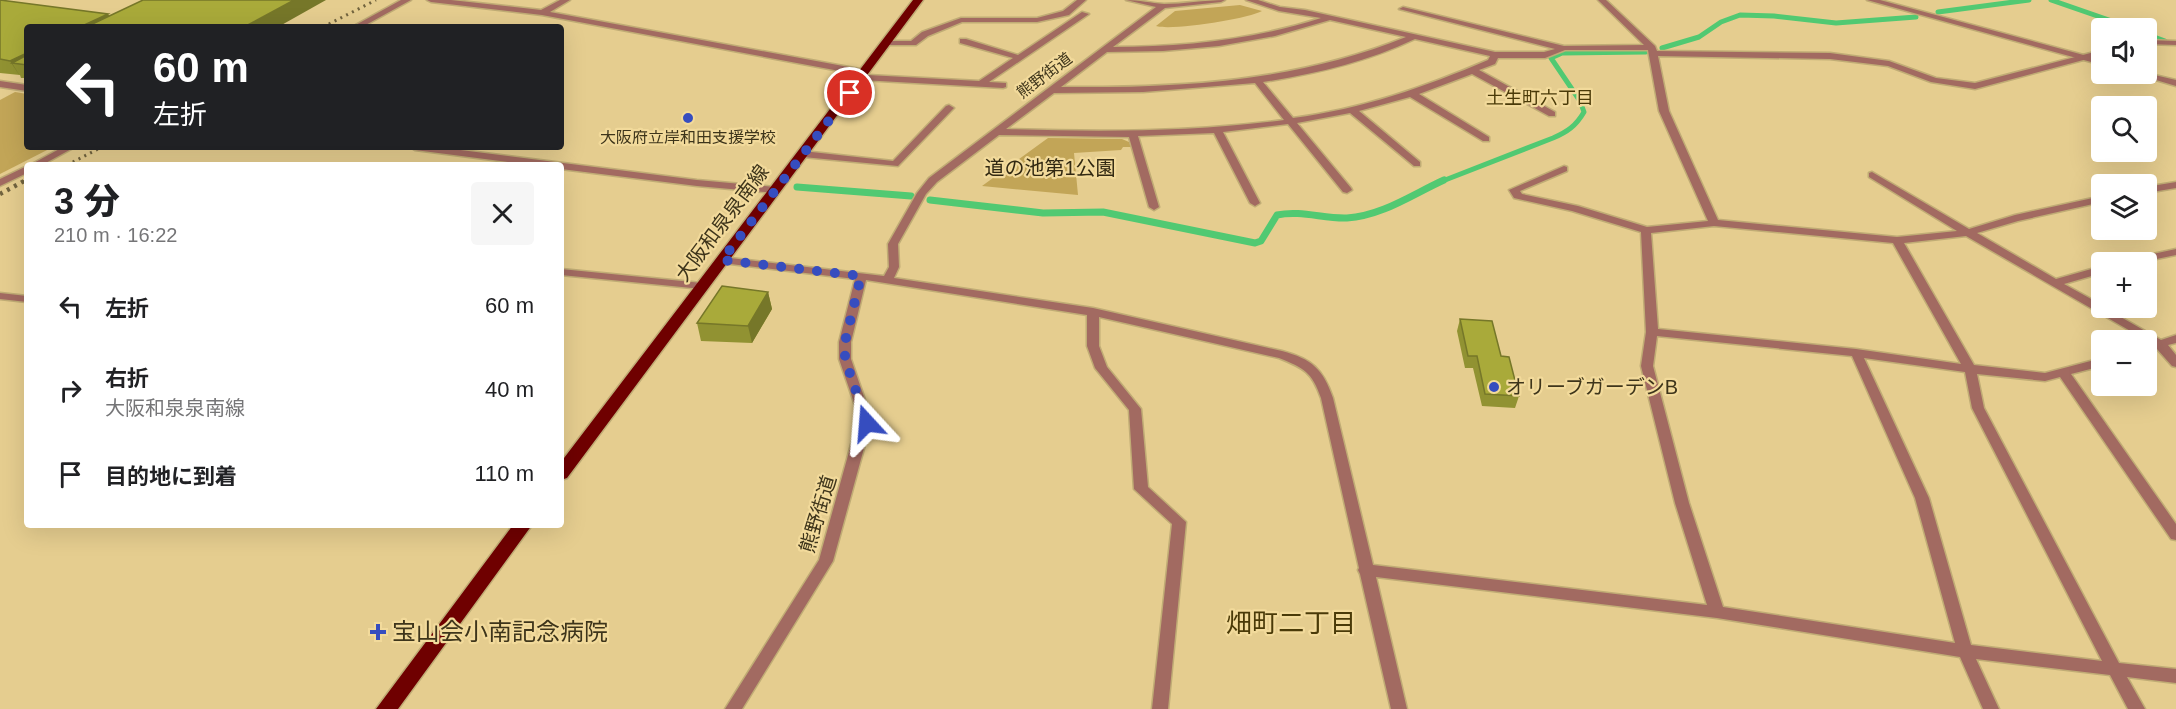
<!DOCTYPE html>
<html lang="ja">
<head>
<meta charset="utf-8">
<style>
  body { margin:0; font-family:Arial,"Noto Sans JP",sans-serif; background:#f6f6f6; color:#202124; height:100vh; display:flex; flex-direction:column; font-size:22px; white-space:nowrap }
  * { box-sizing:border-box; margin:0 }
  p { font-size:20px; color:#757577 }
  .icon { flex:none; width:33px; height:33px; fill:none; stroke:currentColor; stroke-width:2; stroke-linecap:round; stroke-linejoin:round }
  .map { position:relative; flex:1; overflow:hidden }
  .drawer { position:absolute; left:24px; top:162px; width:540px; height:366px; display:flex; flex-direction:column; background:#fff; border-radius:6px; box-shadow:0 6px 24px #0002 }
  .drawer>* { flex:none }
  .guide { position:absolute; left:24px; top:24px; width:540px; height:126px; border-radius:6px; box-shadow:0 6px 24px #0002; background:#202124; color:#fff; overflow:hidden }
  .controls { position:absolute; left:2091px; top:18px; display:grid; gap:12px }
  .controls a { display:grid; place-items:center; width:66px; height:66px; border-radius:6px; background:#fff; box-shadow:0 6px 24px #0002; font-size:30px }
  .pin { position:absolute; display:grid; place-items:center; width:51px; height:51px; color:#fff; margin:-26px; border:3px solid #fff; border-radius:50%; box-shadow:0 2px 6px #0007 }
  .me { position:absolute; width:66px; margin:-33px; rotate:341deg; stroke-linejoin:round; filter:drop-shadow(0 0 4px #0008) }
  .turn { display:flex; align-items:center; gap:21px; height:126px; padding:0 30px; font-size:27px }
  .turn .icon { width:78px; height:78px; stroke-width:2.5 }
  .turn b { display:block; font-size:42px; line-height:51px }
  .round { display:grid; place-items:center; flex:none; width:63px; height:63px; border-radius:6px; background:#f6f6f6 }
  .overview { display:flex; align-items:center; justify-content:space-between; height:102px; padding:0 30px }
  h1 { font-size:36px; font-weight:800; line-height:45px }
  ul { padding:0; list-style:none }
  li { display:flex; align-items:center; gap:18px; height:84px; padding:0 30px }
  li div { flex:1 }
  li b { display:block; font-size:22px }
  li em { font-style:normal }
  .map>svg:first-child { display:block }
</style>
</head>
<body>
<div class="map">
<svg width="2176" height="709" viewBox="0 0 2176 709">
  <rect width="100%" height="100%" fill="#e5cd8f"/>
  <!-- green -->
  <path fill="#c2a557" d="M1240 5 1262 11C1248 19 1171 31 1156 26L1175 11Z
    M15 92 27 94V147H53L0 174V100Z
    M1048 138 1122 139 1129 142 1131 147H1123L1121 150 1074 153 1078 195 982 186Z"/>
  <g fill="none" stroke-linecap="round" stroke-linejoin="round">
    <!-- stream-far1 -->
    <path stroke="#51c972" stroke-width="5" d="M2051 0 2132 28
      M1938 12 2029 0
      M2146 34 2165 41
      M1662 48 1699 37 1721 22 1740 15 1774 16 1836 23 1916 17
      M1440 182 1553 138C1567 132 1576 126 1584 112L1580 101 1551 58 1562 53 1646 52"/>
    <!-- stream -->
    <path stroke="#51c972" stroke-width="7" d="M797 187 911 196
      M930 200 1043 213 1103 212 1255 243 1261 241 1277 215C1301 210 1324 219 1347 218 1382 216 1413 194 1444 180"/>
    <defs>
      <path id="minor" d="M401 0H411L362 27H352Z
        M427 0H451L541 10 560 0H570L550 12 865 70 868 71V75L979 81 1013 58 960 43V39H966L1018 55 1082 12 1089 14 989 82 1006 83V87L1003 88 862 80 858 77 861 75 542 15 431 2Z
        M1077 0H1086L1069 15 1037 22H962L928 36 916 45H887L883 43 887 41H911L922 32 961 18H1037L1063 11Z
        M1126 0C1139 0 1151 3 1164 4 1183 4 1204 0 1225 0L1221 2 1165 8 1113 47C1184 47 1253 40 1321 18L1279 11 1246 0H1258L1280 7 1305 10 1495 52H1544L1555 49 1399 9 1403 7 1564 46 1644 45 1598 0H1606L1655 46 1657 51 1830 53 1889 61 1936 78 1975 83 2102 50V55L1975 89 1931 82 1888 66 1830 59 1658 56 1669 111 1718 220 1897 237 1957 231 1869 177V173L1872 172 1969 229 2015 215 2102 196V202L2018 221 1977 233 2056 279 2102 266V273L2064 284 2102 305V308H2105L2161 340 2176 335V343L2168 345 2176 355V367L2172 366 2157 349 2146 352V344L2150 343 2146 340 1966 236 1904 243 1974 365 2045 373 2102 358V366L2071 374 2176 524V540L2171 539 2060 377 2045 381 1977 374 1984 408 2119 663 2176 669V683L2127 677 2145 709H2128L2110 675 1976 659 1999 709H1983L1960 657 1717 618 1376 577 1407 709H1391L1360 574 1358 570 1359 568 1321 398C1312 372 1304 368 1279 358L1099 317V346L1107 367 1141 409 1148 487 1186 522 1168 709H1152L1172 524 1134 489 1129 410 1095 368 1087 346V315L866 280 851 342V359L873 423 866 441 833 561 742 709H725L819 560 852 441 861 423 839 359V342L855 279 722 263 717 260 722 257 884 276 889 267 888 244 917 193 929 178 1156 7ZM1330 20 1406 37C1295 82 1180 88 1061 87L1107 52 1163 51 1219 46 1275 36ZM1415 39 1490 56 1488 60C1425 87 1362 109 1293 118L1263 82C1315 74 1367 62 1415 39ZM1565 50H1648L1659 111 1708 221 1647 227 1578 206 1522 194 1520 191 1567 171V167L1564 166 1509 190 1514 198 1572 211 1641 232 1646 332 1641 366 1675 503 1707 605 1373 565 1333 398C1323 369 1312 359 1282 351L1093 308 894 278 899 267 898 244 926 194 937 182 999 135 1129 137 1149 207 1154 210 1159 207 1138 136 1214 133 1250 203 1255 206 1260 203 1223 132 1288 124 1343 192 1347 193 1352 190 1351 188 1297 123 1350 113 1414 166H1420V162L1359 111 1410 97 1483 141H1489V137L1419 94 1472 74 1549 116H1555V112L1479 70 1495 64 1498 58H1545ZM1255 83 1284 120C1192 132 1099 132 1006 129L1054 93 1143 92ZM1714 226 1893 243 1961 364 1856 349 1658 329 1651 233ZM1657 336 1852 356 1915 498 1955 643 1723 607 1689 503 1653 366ZM1864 358 1965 372 1972 408 2102 661 1971 645 1929 498Z
        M2146 40 2176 41V45L2146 44Z
        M0 81 27 85V91L0 87Z
        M949 105 954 108 952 110 898 166 803 157 798 154 803 151 893 161 946 106Z
        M63 147H75L42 165H30Z
        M410 147H437L697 180 775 187 780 190 775 193 697 186 561 169V165H532L415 150Z
        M27 166V173L0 186V179Z
        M2176 182V188L2146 193V187Z
        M2176 249V255L2142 262H2124L2125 260Z
        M561 269 702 283 708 286 702 289 561 275Z
        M0 293 27 296V302L0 299Z"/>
      <path id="tertiary" d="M1867 0H1880L2102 60V65Z
        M2146 73 2176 80V86L2136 74Z"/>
      <path id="primary" d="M913 0H923L567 478 561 480V462Z
        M513 525H532L398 709H376Z"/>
    </defs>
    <!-- minor casing -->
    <use href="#minor" stroke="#c0ac75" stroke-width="3"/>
    <!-- tertiary casing -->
    <use href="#tertiary" stroke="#c0ac75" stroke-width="3"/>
    <!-- primary casing -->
    <use href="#primary" stroke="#c0ac75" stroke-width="3"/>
    <!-- minor -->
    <use href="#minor" fill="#a26a61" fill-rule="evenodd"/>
    <!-- tertiary -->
    <use href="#tertiary" fill="#a26a61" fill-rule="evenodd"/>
    <!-- primary -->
    <use href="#primary" fill="#6f0000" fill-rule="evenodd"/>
    <!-- rail-far1 -->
    <path stroke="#71633e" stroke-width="3" stroke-dasharray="2 4.5" stroke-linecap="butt" d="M323 27 376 0
      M67 165 102 147
      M23 182 27 180"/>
    <!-- rail -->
    <path stroke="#71633e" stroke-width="4.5" stroke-dasharray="3 5" stroke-linecap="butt" d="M0 194 26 180"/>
  </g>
  <!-- wall -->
  <path fill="#919232" d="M0 0 108 14 109 16 326 0 27 27V78H21L20 75 0 73Z
    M768 292 772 309 752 343 701 341 697 323Z
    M1460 319 1501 356 1519 396 1515 408 1482 406 1473 368H1465L1457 331Z"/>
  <!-- shaded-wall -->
  <path fill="#767729" d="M294 0H326L278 27H244Z
    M108 14 115 27H80Z
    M27 53V65L12 63 20 76 10 61Z
    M768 292 772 309 752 343 748 326Z"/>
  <!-- building -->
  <path fill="#a9aa3a" stroke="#767729" stroke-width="1.5" d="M0 0 108 14 80 27H27V53L10 61 0 59Z
    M143 0H294L244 27H86Z
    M27 55V65L12 63Z
    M722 286 768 292 748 326 697 323Z
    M1460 319 1492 321 1501 356 1509 357 1519 396 1485 394 1477 356H1468Z"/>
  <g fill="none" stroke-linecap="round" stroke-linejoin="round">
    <!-- route -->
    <path stroke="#364dbf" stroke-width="10" stroke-dasharray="0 18" d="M850 93 722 260 861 276 845 342V359L867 423"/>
  </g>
  <!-- markers -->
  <g fill="#364dbf" stroke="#f2da9b" stroke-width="2">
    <circle cx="688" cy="118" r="6"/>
    <circle cx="1494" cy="387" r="6"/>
    <path d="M375 623h6v6h6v6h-6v6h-6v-6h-6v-6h6z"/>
  </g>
  <g text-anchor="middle" stroke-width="4.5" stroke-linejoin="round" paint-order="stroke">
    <!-- far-street labels -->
    <g font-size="16" fill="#3e351b" stroke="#f2da9b">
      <text transform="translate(1044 75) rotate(-37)" y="6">熊野街道</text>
    </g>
    <!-- far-poi labels -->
    <g font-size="16" fill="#3e351b" stroke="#f2da9b">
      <text x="688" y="143">大阪府立岸和田支援学校</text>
    </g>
    <!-- far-neighbourhood labels -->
    <g font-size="18" fill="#4a3a08" stroke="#f2da9b">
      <text x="1540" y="104">土生町六丁目</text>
    </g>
    <!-- park labels -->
    <g font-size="20" fill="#322912" stroke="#f2da9b">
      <text x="1050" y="175">道の池第1公園</text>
    </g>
    <!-- street labels -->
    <g font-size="20" fill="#3e351b" stroke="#f2da9b">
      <text transform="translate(722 223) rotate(-53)" y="7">大阪和泉泉南線</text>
      <text transform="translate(818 514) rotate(-73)" y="7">熊野街道</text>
    </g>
    <!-- poi labels -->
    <g font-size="20" fill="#3e351b" stroke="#f2da9b" text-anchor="start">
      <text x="1506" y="394">オリーブガーデンB</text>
    </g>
    <!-- near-poi labels -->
    <g font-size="24" fill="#3e351b" stroke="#f2da9b" text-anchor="start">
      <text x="392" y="640">宝山会小南記念病院</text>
    </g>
    <!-- near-neighbourhood labels -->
    <g font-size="26" fill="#4a3a08" stroke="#f2da9b">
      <text x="1291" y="632">畑町二丁目</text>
    </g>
  </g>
</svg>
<div class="controls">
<a><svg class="icon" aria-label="sound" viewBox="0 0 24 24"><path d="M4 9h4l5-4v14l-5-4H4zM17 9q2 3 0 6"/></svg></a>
<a><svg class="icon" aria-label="search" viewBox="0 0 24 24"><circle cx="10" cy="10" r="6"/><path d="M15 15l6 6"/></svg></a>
<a><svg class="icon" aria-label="layers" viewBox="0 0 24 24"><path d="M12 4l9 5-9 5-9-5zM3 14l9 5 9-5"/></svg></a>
<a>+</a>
<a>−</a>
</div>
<div class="pin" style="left:850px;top:93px;background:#d93025"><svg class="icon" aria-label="arrive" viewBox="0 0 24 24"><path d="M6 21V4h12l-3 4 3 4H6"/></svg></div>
<svg class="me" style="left:867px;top:423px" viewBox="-20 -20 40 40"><path d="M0-17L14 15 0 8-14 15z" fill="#364dbf" stroke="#fff" stroke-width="4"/></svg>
<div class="guide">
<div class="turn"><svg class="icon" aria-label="left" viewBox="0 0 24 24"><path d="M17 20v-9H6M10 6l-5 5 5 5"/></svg><div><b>60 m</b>左折</div></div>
</div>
<section class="drawer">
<div class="overview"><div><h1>3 分</h1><p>210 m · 16:22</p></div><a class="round"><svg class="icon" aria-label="close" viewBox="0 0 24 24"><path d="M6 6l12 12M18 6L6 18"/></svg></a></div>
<ul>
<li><svg class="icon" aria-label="left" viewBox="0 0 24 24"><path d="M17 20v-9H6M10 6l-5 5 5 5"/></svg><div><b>左折</b></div><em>60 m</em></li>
<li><svg class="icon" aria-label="right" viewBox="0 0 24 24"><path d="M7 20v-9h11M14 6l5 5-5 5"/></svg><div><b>右折</b><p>大阪和泉泉南線</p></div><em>40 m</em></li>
<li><svg class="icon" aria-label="arrive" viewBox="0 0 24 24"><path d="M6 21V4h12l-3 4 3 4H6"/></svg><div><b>目的地に到着</b></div><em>110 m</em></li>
</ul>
</section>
</div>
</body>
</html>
